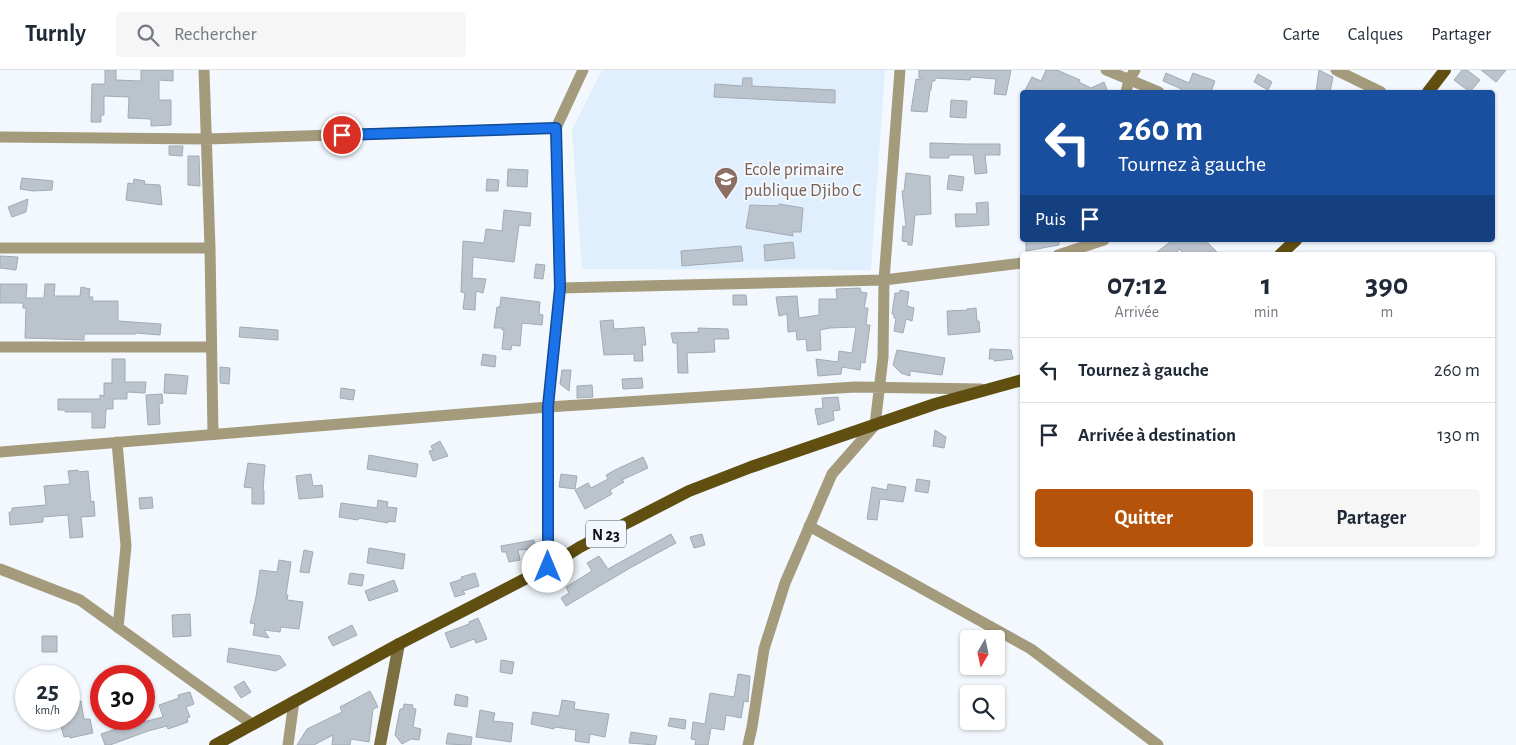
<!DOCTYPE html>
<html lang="fr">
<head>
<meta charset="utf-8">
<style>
  body { margin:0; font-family:"Alegreya Sans",sans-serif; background:#f6f6f7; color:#1f2937; height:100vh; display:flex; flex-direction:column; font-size:19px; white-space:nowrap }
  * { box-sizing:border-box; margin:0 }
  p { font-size:16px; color:#747a83 }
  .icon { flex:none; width:28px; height:28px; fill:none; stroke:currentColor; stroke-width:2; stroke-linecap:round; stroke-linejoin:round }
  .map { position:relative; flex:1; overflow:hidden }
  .details { position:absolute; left:1020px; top:182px; width:475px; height:305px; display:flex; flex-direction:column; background:#fff; border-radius:5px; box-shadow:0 1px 4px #0004 }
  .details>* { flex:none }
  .banner { position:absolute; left:1020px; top:20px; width:475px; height:152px; border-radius:5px; box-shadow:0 1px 4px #0004; background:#1a4fa0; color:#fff; overflow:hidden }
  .needle { width:32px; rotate:189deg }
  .buttons { position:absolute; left:960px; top:560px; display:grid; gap:10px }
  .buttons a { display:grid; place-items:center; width:45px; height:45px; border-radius:5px; background:#fff; box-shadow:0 1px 4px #0004; font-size:25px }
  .speed { position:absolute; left:15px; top:595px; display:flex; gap:10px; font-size:25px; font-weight:700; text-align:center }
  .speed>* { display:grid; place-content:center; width:65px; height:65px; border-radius:50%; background:#fff; box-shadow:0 1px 4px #0004; line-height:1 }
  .speed small { font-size:12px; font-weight:400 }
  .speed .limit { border:8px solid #d22; background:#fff; color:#111 }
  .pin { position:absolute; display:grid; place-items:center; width:42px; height:42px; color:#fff; margin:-21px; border:2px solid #fff; border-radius:50%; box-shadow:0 1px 5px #0007 }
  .me { position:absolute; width:55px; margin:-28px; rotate:0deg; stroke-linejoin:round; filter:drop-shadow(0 0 4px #0008) }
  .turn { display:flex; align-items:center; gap:18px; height:105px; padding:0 15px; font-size:22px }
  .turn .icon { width:65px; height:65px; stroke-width:2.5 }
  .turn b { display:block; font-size:35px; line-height:42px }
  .then { display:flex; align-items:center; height:48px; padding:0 15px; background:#0003; gap:10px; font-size:19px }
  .eta { display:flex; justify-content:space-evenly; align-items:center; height:85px; text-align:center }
  .eta b { font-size:30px; font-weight:700; line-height:35px }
  .action { display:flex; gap:10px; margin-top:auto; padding:10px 15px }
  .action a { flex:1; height:58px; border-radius:5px; background:#b45309; color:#fff; font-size:20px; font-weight:700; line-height:58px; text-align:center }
  .action a+a { background:#f6f6f7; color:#1f2937 }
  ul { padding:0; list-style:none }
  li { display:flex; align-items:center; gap:15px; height:65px; padding:0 15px; border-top:1px solid #e0e1e3 }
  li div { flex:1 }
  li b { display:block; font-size:19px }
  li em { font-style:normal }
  header { display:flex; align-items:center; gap:30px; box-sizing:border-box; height:70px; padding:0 25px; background:#fff; border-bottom:1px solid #e0e1e3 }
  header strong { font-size:24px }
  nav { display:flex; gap:28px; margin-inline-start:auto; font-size:18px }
  .search { width:350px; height:45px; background:#f6f6f7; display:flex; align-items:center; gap:12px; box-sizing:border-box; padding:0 18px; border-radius:5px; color:#747a83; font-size:19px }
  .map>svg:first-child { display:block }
</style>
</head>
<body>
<header>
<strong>Turnly</strong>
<div class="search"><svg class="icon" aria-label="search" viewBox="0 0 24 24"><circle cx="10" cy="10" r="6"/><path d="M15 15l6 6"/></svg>Rechercher</div>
<nav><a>Carte</a><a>Calques</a><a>Partager</a></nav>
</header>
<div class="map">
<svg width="1516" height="675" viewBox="0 0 1516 675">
  <rect width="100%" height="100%" fill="#f2f8fd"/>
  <!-- built -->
  <path fill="#e0effe" d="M602 0H885L871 200 582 199 572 60Z"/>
  <!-- building -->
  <path fill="#bbc4cd" stroke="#a2abb4" d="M105 0H116V10L141 11V0H173V11L159 10V30H171V55L151 56V49L128 48 129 27 104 26V45H101V52H91L92 14H105Z
    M919 0H1011L1006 25 994 24 996 9 971 7 970 10 935 8V11H932L931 20H930L927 42 911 41 916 9 923 10V8H919Z
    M1046 0H1057L1080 10 1079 12 1091 18 1104 12 1108 22H1024L1032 7 1041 11Z
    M1319 0 1333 7 1330 22H1316Z
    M1462 0H1467L1480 10 1470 22 1454 10Z
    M1481 0H1506L1496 12Z
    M1166 3 1189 13 1193 3 1215 11 1211 22H1212H1186L1177 17 1163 11Z
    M1258 4 1272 12 1268 20 1254 12Z
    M743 8H752V16L835 20V33L714 27 715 14 742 16Z
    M951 30 967 31 966 48 950 47Z
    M930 73 965 74H1000V85H985L987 103 975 104 973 85H949V88H930Z
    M169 76H183L182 86 169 85Z
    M188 86H199L200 116 188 115Z
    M508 99 528 100 527 117 507 116Z
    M906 103 930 106 931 144 915 145 912 175H908V172L902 171 903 156 906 157 902 121H904Z
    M949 105 964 107 962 121 947 119Z
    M22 108 53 111 52 120 33 121 20 119Z
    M134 109 145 111 144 114 160 115 162 135 126 130 128 113 133 114Z
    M487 109 499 110 498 121H486Z
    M28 129 26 142 12 147 8 137Z
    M988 132 989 155 956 157 955 144H977L976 133Z
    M779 134 803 138 801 162H792L793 166 746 158 750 135 778 136Z
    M504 140 531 143 530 156 519 155 514 192 473 187 472 208 486 209 483 223 476 221 475 240 463 239 465 223 461 222 463 171 484 173 486 159 502 161Z
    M1026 170H1059V175L1026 181Z
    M1173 170H1205L1220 185H1184L1180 179 1173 185H1153Z
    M793 172 795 188 765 191 764 175Z
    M741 176 743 191 682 196 681 181Z
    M0 186 18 187 16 200 0 198Z
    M536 194 545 195 543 209 534 208Z
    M0 214H27L26 228H44L45 214H55L54 226H80L81 217 90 219 89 227H93L92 231H118V251L161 254 160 265 136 263V264H84V270L25 268 26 238H23V233H0Z
    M860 218 861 222 867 223 864 238H868L866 255H870L865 293 861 292 860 300 842 297 841 304 818 306 816 289 838 292 839 281 852 283 856 257 830 258 820 260 821 280 807 281 806 269 797 270 796 261 788 262 787 244 779 246 776 227 797 226 799 248 819 245V229H837L836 219Z
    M900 220 909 222 907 236 914 238 912 251 906 249 903 263 894 261 896 248H894V245L892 244 895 223H899Z
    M733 225H746L747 235H733Z
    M501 227 540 232 539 244 543 245 542 255 522 253 520 276 512 275 511 280 502 279 504 260H502V258H494L497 237H500Z
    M976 238 977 251H979L980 262 948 265 947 241 968 240 967 239Z
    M613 250 614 259 644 257 646 275H642L643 291H634V284L604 285 600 251Z
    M240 257 278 260V270L239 267Z
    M698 258 728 259 729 269H714L715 282 687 283 688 303H678L677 273H673L671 263 699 262Z
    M990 279 1011 280 1013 289 994 291V289H989Z
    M897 280 945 288 942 305 910 301V306L901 303 893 295Z
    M483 284 496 286 495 297 481 295Z
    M112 289H125V312H146L145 323 127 322V329H113V339H106L105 358H92V342H65V340H58V329H100V325L104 326V313H112Z
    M220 297 230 298 229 314 220 313Z
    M562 300H571L569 321 560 314Z
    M165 304 188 306 186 324 164 323Z
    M642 308 643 318 623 319 622 309Z
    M592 315 593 327 577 328V316Z
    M341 318 355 320 353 330 340 328Z
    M162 324 163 333 159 334 160 354 148 355 146 325Z
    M838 327 840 340 833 341 834 350 818 355 815 339 823 338 822 328Z
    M935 360 946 367 944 378 933 376Z
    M440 371 448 386 433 391 429 381 433 380 431 376Z
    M369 385 418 394 416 407 367 399Z
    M643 387 648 398 622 410 624 412 610 420 612 424 585 439 575 420 588 413 591 418 608 409 606 405 617 399Z
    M248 393 265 395 263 420H264V434H252V418L244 417Z
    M78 400V402L88 401 91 432 94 431 95 446 81 447 83 467 70 468 68 445 43 447V452L10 455 9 442H12V438L46 435 44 416 70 414 68 401Z
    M311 404 313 416 322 415 323 427 299 429 296 406Z
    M561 404 577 406 575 419 559 417Z
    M917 409 930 411 928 423 915 421Z
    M888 414 906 417 903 432 880 429 877 450 867 449 872 417 887 420Z
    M152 427 153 438 140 439 139 428Z
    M378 430 388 432 387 437 397 438 395 452 388 451V453L359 448 358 450 339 447 341 433 377 438Z
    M671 464 676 473 630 498 566 536 561 528 569 523 566 517 592 501 587 493 599 486 608 499Z
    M702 464 705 475 694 478 690 467Z
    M534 470 535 479 518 480 520 490 509 492 506 482H502L501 476Z
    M369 478 405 484 403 499 367 493Z
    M304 480 313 482 309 503 300 502Z
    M279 490 291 492 286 525H288L287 530 303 532 299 559 281 557 280 562 264 560 269 568 253 565 255 554 250 553 256 527 260 500 277 502Z
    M350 503 364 505 362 516 348 514Z
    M475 503 479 516 463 521 465 524 455 527 450 513 462 509 461 507Z
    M394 510 398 521 369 531 365 521Z
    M190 544 191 566 173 567 172 545Z
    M478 548 487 569 476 573 474 569 451 578 445 563 469 554V552Z
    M352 555 357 565 333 576 328 567Z
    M42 566H57V582H42Z
    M229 578 280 586 286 595 276 601 227 592Z
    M501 590 514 592 512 604 500 602Z
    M738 604 750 606 748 632 744 631 741 648 726 645 724 660 711 658 708 675H695L696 670 691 669 693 652 705 654 710 623 734 627Z
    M244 611 251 622 241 628 234 617Z
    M370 621 378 637 373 639 369 672 351 669 350 675H332L333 665 314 675H297L307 659 342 642 340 637Z
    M190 622 194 634 186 637 190 647 187 648 188 652 168 659 167 656 148 661 110 675H105L101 664 142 650 143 652 163 647 159 635 179 628 178 625Z
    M456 624 468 627 467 637 454 635Z
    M562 630 575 632 574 639 609 644 605 667 590 664 589 673 575 671 576 660 554 657V659L531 654 533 642 559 646Z
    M81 631 84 649H90L93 663 70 668 69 666 64 667 59 649H69V635L72 634V632Z
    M404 634 413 635 412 638 416 639 413 657 421 659 419 670 411 669 402 674 395 665 400 639H403Z
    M480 640 495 643 493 651 513 653 511 672 476 667Z
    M670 648 686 650 685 659 668 656Z
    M631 662 657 666 655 675 629 673Z
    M448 663 472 667 471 675 446 674Z"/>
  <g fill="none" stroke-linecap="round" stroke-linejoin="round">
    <!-- street -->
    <path stroke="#a49b7d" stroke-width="11" d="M204 0 210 178 213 364
      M1106 0 1159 22
      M1336 0 1381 22
      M1126 22 1129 10 1135 0
      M0 67 206 69 556 58
      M0 178H210
      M1058 185 1104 170
      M560 218 884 210 1022 193
      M0 277H211
      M117 372 126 476 118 558
      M0 382 548 337 855 317 981 319
      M809 456 1031 579 1158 675
      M548 497V337L560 218 556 58 583 0
      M0 499 80 530 252 654
      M288 675 294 631
      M748 675 752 657 764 579 785 513 832 404 875 355 883 287 884 210 900 0"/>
    <!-- secondary -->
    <path stroke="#7c6f42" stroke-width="12" d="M380 675 399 574"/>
    <!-- primary -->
    <path stroke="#604f11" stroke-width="12" d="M1428 22 1445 0
      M1280 185 1296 170
      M215 675 399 574 548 497 580 477 689 421 751 397 935 334 1022 310"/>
  </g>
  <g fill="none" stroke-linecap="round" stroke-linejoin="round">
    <defs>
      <path id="route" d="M342 65 556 58 560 218 548 336V497"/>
    </defs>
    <!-- route casing -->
    <use href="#route" stroke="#114b97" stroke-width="12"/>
    <!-- route -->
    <use href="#route" stroke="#1a73e8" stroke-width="9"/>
  </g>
  <!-- icons -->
  <defs>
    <symbol id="school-pin" viewBox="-11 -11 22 30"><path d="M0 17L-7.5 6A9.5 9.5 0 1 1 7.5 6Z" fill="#8d6e63" stroke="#f2f8fd"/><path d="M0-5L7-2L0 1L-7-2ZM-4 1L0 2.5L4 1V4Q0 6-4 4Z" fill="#fff"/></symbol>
  </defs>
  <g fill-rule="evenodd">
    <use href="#school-pin" x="712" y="95" width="28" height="38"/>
  </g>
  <g text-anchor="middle" stroke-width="4" stroke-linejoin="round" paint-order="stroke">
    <!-- shield labels -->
    <rect fill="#f2f8fd" stroke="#52565a" stroke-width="1" x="586" y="450.5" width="40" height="27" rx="4"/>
    <g font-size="16" font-weight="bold" fill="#0e1114">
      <text x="606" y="470">N 23</text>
    </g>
    <!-- education labels -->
    <g font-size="18" fill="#785e54" stroke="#f2f8fd" text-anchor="start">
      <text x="744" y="105">Ecole primaire<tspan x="744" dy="21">publique Djibo C</tspan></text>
    </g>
  </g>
</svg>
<div class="buttons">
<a><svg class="needle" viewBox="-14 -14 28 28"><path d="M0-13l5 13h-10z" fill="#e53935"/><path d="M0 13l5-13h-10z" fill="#747a83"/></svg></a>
<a><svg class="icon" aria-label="search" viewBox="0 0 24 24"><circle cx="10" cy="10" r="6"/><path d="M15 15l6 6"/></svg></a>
</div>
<div class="speed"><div>25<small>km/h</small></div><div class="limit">30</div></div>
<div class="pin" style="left:342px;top:65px;background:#d93025"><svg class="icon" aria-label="arrive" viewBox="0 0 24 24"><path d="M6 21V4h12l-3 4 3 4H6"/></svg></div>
<svg class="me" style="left:548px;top:497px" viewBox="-20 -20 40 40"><circle r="19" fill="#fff"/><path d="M0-13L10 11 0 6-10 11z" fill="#1a73e8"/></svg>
<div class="banner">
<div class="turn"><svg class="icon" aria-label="left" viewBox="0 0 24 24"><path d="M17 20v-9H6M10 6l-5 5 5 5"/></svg><div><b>260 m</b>Tournez à gauche</div></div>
<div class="then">Puis<svg class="icon" aria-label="arrive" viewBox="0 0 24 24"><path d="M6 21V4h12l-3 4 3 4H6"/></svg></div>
</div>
<section class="details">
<div class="eta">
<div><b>07:12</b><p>Arrivée</p></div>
<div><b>1</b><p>min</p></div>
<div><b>390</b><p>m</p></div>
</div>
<ul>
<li><svg class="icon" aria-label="left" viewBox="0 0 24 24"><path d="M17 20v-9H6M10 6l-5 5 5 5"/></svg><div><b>Tournez à gauche</b></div><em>260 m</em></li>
<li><svg class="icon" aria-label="arrive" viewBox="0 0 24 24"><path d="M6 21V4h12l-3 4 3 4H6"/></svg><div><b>Arrivée à destination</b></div><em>130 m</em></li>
</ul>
<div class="action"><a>Quitter</a><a>Partager</a></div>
</section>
</div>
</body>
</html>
